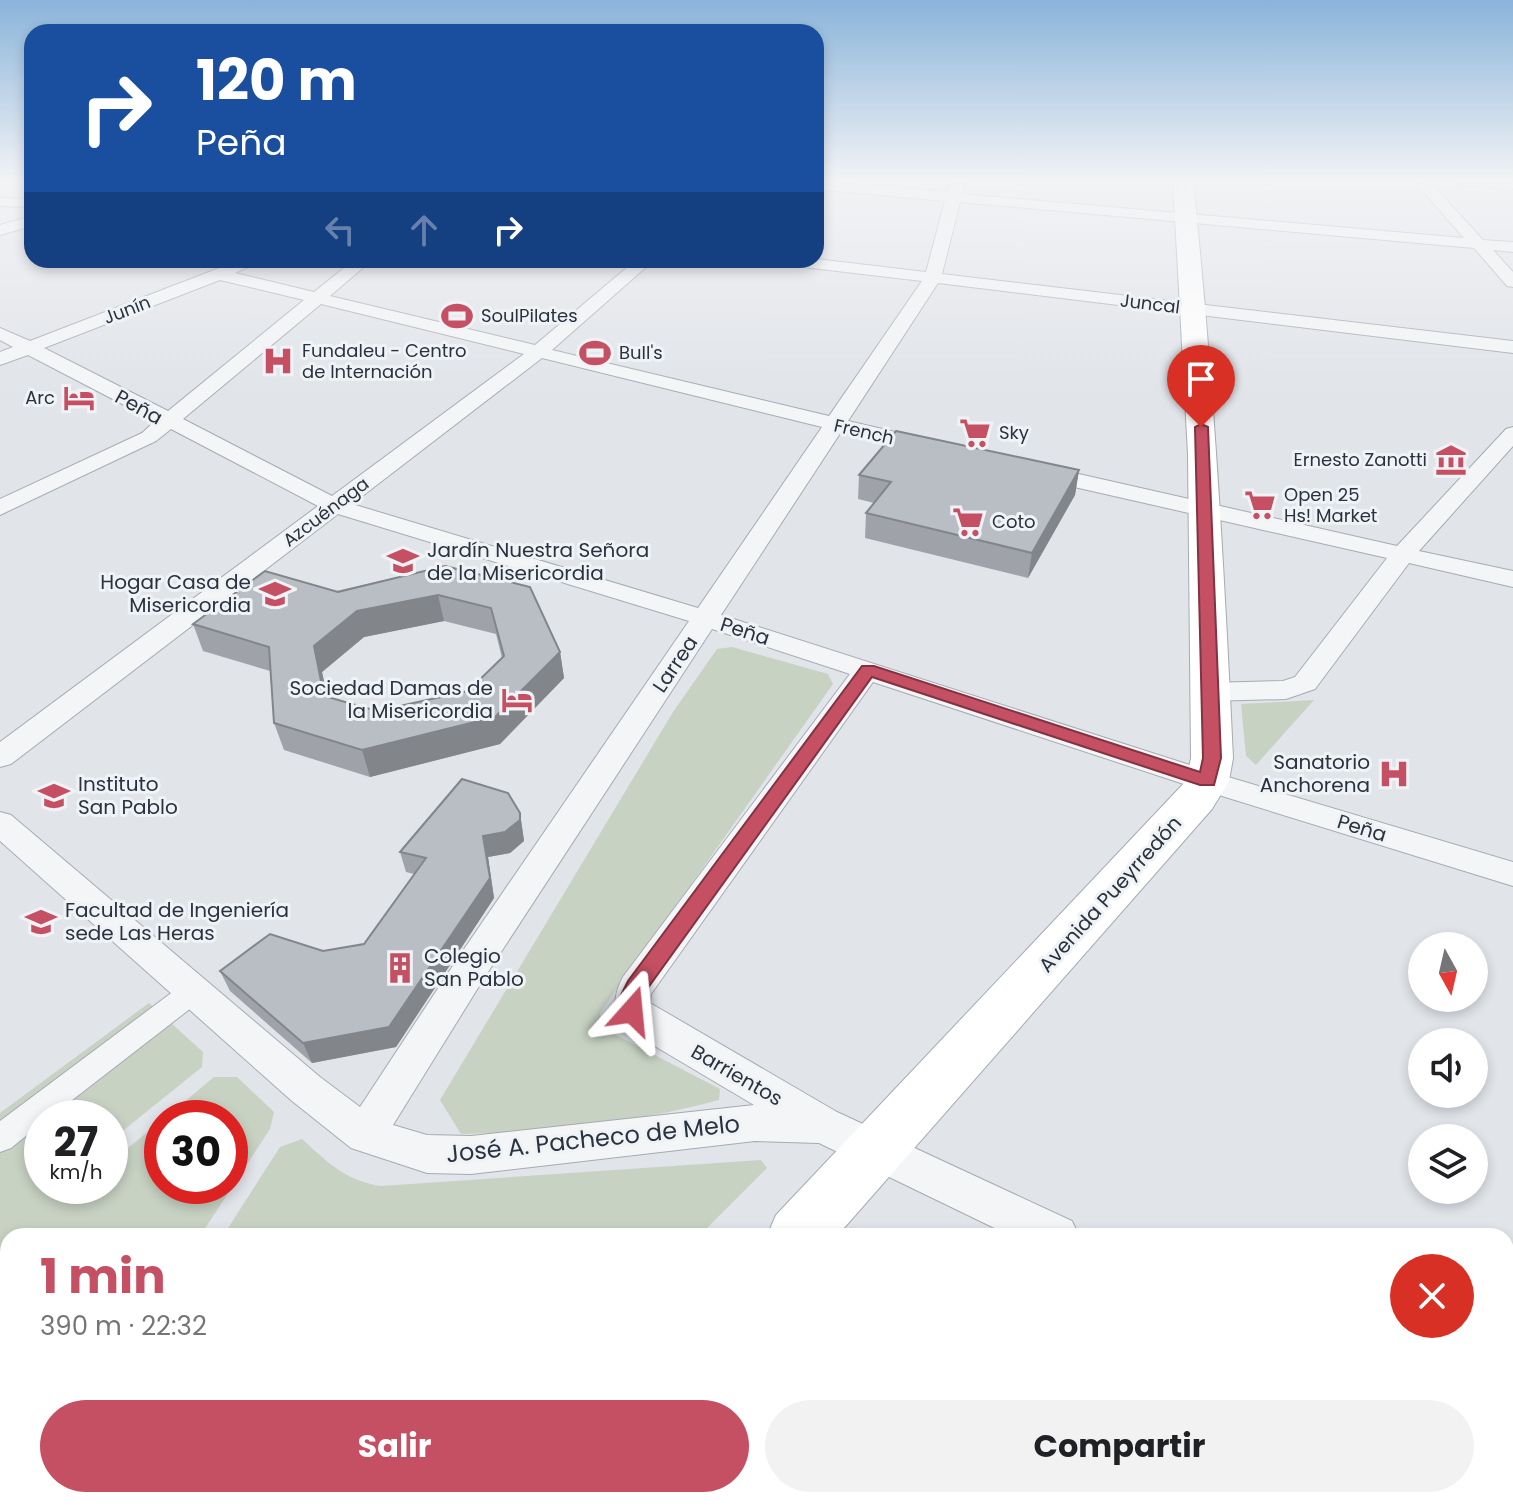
<!DOCTYPE html>
<html lang="es">
<head>
<meta charset="utf-8">
<style>
  body { margin:0; font-family:Poppins,sans-serif; background:#f2f2f2; color:#202124; height:100vh; display:flex; flex-direction:column; font-size:30px; white-space:nowrap }
  * { box-sizing:border-box; margin:0 }
  p { font-size:26px; color:#757577 }
  .icon { flex:none; width:44px; height:44px; fill:none; stroke:currentColor; stroke-width:2; stroke-linecap:round; stroke-linejoin:round }
  .map { position:relative; flex:1; overflow:hidden }
  .drawer { position:absolute; left:0px; top:1228px; width:1514px; height:280px; display:flex; flex-direction:column; background:#fff; border-radius:24px 24px 0 0; box-shadow:0 4px 12px #0003 }
  .drawer>* { flex:none }
  .top-card { position:absolute; left:24px; top:24px; width:800px; height:244px; border-radius:24px; box-shadow:0 4px 12px #0003; background:#1a4fa0; color:#fff; overflow:hidden }
  .needle { width:52px; rotate:172deg }
  .fabs { position:absolute; left:1408px; top:932px; display:grid; gap:16px }
  .fabs a { display:grid; place-items:center; width:80px; height:80px; border-radius:50%; background:#fff; box-shadow:0 4px 12px #0003; font-size:40px }
  .speed { position:absolute; left:24px; top:1100px; display:flex; gap:16px; font-size:40px; font-weight:700; text-align:center }
  .speed>* { display:grid; place-content:center; width:104px; height:104px; border-radius:50%; background:#fff; box-shadow:0 4px 12px #0003; line-height:1 }
  .speed small { font-size:20px; font-weight:400 }
  .speed .limit { border:12px solid #d22; background:#fff; color:#111 }
  .pin { position:absolute; display:grid; place-items:center; width:68px; height:68px; color:#fff; margin:-82px -34px; border-radius:50% 50% 50% 0; rotate:-45deg; box-shadow:0 0 8px #0007 }
  .pin .icon { rotate:45deg }
  .me { position:absolute; width:88px; margin:-44px; rotate:18deg; stroke-linejoin:round; filter:drop-shadow(0 0 6px #0008) }
  .turn { display:flex; align-items:center; gap:28px; height:168px; padding:0 40px; font-size:36px }
  .turn .icon { width:104px; height:104px; stroke-width:2.5 }
  .turn b { display:block; font-size:56px; line-height:68px }
  .lanes { display:flex; align-items:center; height:76px; padding:0 40px; background:#0003; justify-content:center; gap:40px; direction:ltr }
  .lanes .off { opacity:.35 }
  .round { display:grid; place-items:center; flex:none; width:84px; height:84px; border-radius:42px; background:#f2f2f2 }
  .head { display:flex; align-items:center; justify-content:space-between; height:136px; padding:0 40px }
  h1 { font-size:48px; font-weight:700; line-height:60px; color:#c54f63 }
  .button { display:flex; gap:16px; margin-top:auto; padding:16px 40px }
  .button a { flex:1; height:92px; border-radius:48px; background:#c54f63; color:#fff; font-size:32px; font-weight:700; line-height:92px; text-align:center }
  .button a+a { background:#f2f2f2; color:#202124 }
  .map>svg:first-child { display:block }
</style>
</head>
<body>
<div class="map">
<svg width="1513" height="1508" viewBox="0 0 1513 1508">
  <rect width="100%" height="100%" fill="#e1e4e9"/>
  <!-- green -->
  <path fill="#c7d2c3" d="M732 647 828 674 833 684 600 1013 601 1027 720 1089 719 1100C636 1122 547 1133 461 1134L440 1100 673 712 717 649Z
    M1314 700 1256 765 1246 756 1241 704Z
    M149 1003 203 1052 202 1067 110 1141V1118H42V1186H110V1163L162 1120V1186H230V1118H165L214 1077H237L274 1112 270 1129 200 1236H8V1500H434L426 1508H0V1113Z
    M302 1139C327 1162 346 1181 381 1186L761 1160 767 1168 699 1236H223L280 1147Z"/>
  <g fill="none" stroke-linecap="round" stroke-linejoin="round">
    <defs>
      <path id="pedestrian" d="M195 979 204 982 208 990 204 998 49 1118H42V1123L11 1148 0 1152V1121L186 982Z"/>
      <path id="minor" d="M816 181 948 192 951 181H965L962 194 1464 238 1414 181H1429L1483 240 1513 242V252L1493 250 1513 272V287L1507 286 1474 248 960 202 942 274 1513 341V353L938 283 848 421 938 442 941 447 930 453 841 432 721 615 1218 774 1513 862V886L1196 788 873 682 651 994 650 1003 837 1112 1072 1221 1079 1236H1011L819 1143 755 1141 471 1174 427 1173 351 1148 292 1101 0 841V812L11 815 320 1077 360 1107 460 955 689 621 338 514 11 764 0 767V742L318 506 171 429 156 441 0 515V499L142 433 155 421 28 355 0 365V352L13 347 0 340V328L30 341 240 260H263L235 273 314 292 354 260H372L330 296 535 345 636 260H654L552 350 829 416 922 281 786 265 778 260 816 259 926 272 945 201 816 189ZM220 280 304 300 168 411 44 348ZM321 304 524 354 332 496 183 419ZM542 358 822 427 698 608 352 504ZM712 629 850 674 623 977C612 999 611 1014 631 1032L754 1105 471 1136 427 1135 393 1125 486 975Z
        M1452 181H1513V189L1459 185Z
        M0 198 32 199V207L0 206Z
        M32 216V226L0 235V225Z
        M1513 427V446L1419 551 1513 571V587L1409 563 1315 689 1286 699 1208 701 1198 698 1194 692 1198 686 1208 683 1283 681 1295 677 1387 558 1039 479 1028 472 1039 465 1397 546 1506 429Z
        M1506 1429 1513 1432V1483L1506 1480Z"/>
      <path id="secondary" d="M1173 181H1193C1213 373 1224 565 1233 758L1229 781 1212 809 837 1236H767L776 1215 1186 781 1191 758 1188 454Z
        M512 1500H587L583 1508H508Z"/>
    </defs>
    <!-- pedestrian casing -->
    <use href="#pedestrian" stroke="#a6abb3" stroke-width="2"/>
    <!-- minor casing -->
    <use href="#minor" stroke="#a6abb3" stroke-width="2"/>
    <!-- secondary casing -->
    <use href="#secondary" stroke="#a6abb3" stroke-width="2"/>
    <!-- pedestrian -->
    <use href="#pedestrian" fill="#f3f5f7" fill-rule="evenodd"/>
    <!-- minor -->
    <use href="#minor" fill="#f3f5f7" fill-rule="evenodd"/>
    <!-- secondary -->
    <use href="#secondary" fill="#fff" fill-rule="evenodd"/>
  </g>
  <!-- wall -->
  <path fill="#9fa3a9" fill-rule="evenodd" d="M1079 470 1075 495 1028 578 865 538 866 513 874 503 858 499 859 475Z
    M445 566 560 652 564 678 500 744 370 777 284 750 274 723 270 671 203 651 193 624ZM444 621 496 634 502 658 468 691 377 711 327 697 322 672 364 637Z
    M520 813 524 841 510 853 488 857 494 898 396 1047 312 1063 230 991 220 971 364 944 414 874 406 872 400 852Z"/>
  <!-- shaded-wall -->
  <path fill="#82858a" d="M1079 470 1075 495 1028 578 1032 553Z
    M438 595 444 621 364 637 322 672 333 723 324 696 314 646 357 611Z
    M560 652 564 678 500 744 370 777 362 750Z
    M520 813 524 841 510 853 488 857 494 898 396 1047 312 1063 303 1043 483 836Z"/>
  <!-- building -->
  <path fill="#b9bec5" stroke="#82858a" stroke-width="2" fill-rule="evenodd" d="M896 431 1079 470 1032 553 866 513 891 482 859 475Z
    M445 566 530 587 560 652 495 717 362 750 274 723 269 647 193 624 265 571 338 592ZM438 595 491 608 504 656 468 691 377 711 324 696 314 646 357 611Z
    M462 779 508 793 520 813V820L505 832 483 836 490 878 389 1027 303 1043 220 971 270 934 323 951 364 944 426 858 400 852Z"/>
  <!-- sky -->
  <linearGradient id="sky" x2="0" y2="1"><stop stop-color="#8ab4da"/><stop offset="0.46" stop-color="#f2f3f5"/><stop offset="1" stop-color="#f2f3f5" stop-opacity="0"/></linearGradient>
  <rect width="1513" height="392" fill="url(#sky)"/>
  <!-- route -->
  <path fill="#c54f63" stroke="#803340" stroke-width="2" d="M1201 424 1208 427 1221 758 1214 785H1200L872 677 645 992 640 1017 632 1020 624 1017 618 1001 628 981 862 666H874L1200 772 1203 758 1195 427Z"/>
  <!-- icons -->
  <defs>
    <symbol id="stadium-bare" viewBox="-9 -9 18 18"><path d="M0-5a6.5 5 0 1 0 0 10a6.5 5 0 1 0 0-10ZM-3.5-1.8h7v3.6h-7Z" fill="#c54f63" stroke="#f0f3f6" stroke-width="2.5" paint-order="stroke"/></symbol>
    <symbol id="hospital-bare" viewBox="-9 -9 18 18"><path d="M-5-5h3v3.5h4V-5h3V5h-3V1.5h-4V5h-3Z" fill="#c54f63" stroke="#f0f3f6" stroke-width="2.5" paint-order="stroke"/></symbol>
    <symbol id="hotel-bare" viewBox="-9 -9 18 18"><path d="M-6-4.5h1.5V1H6V5H4.5V3h-9V5H-6ZM-4 0a1.8 1.8 0 1 1 3.6 0ZM.5 0V-2.5h3Q6-2.5 6 0Z" fill="#c54f63" stroke="#f0f3f6" stroke-width="2.5" paint-order="stroke"/></symbol>
    <symbol id="supermarket-bare" viewBox="-9 -9 18 18"><path d="M-6-5.5h2.5l.6 2H6L4.5 2H-2.5L-4.4-4H-6ZM-1.5 3.2a1.3 1.3 0 1 0 .1 0ZM3 3.2a1.3 1.3 0 1 0 .1 0Z" fill="#c54f63" stroke="#f0f3f6" stroke-width="2.5" paint-order="stroke"/></symbol>
    <symbol id="museum-bare" viewBox="-9 -9 18 18"><path d="M0-6L6-3V-2H-6V-3ZM-5-1h2V3h-2ZM-1-1h2V3h-2ZM3-1h2V3H3ZM-6 4H6V6H-6Z" fill="#c54f63" stroke="#f0f3f6" stroke-width="2.5" paint-order="stroke"/></symbol>
    <symbol id="school-bare" viewBox="-9 -9 18 18"><path d="M0-5L7-2L0 1L-7-2ZM-4 1L0 2.5L4 1V4Q0 6-4 4Z" fill="#c54f63" stroke="#f0f3f6" stroke-width="2.5" paint-order="stroke"/></symbol>
    <symbol id="university-bare" viewBox="-9 -9 18 18"><path d="M0-5L7-2L0 1L-7-2ZM-4 1L0 2.5L4 1V4Q0 6-4 4Z" fill="#c54f63" stroke="#f0f3f6" stroke-width="2.5" paint-order="stroke"/></symbol>
    <symbol id="building-bare" viewBox="-9 -9 18 18"><path d="M-4-6H4V6H1V3H-1V6H-4ZM-2.5-4.3h1.7v1.8h-1.7ZM.8-4.3h1.7v1.8H.8ZM-2.5-1h1.7V.8h-1.7ZM.8-1h1.7V.8H.8Z" fill="#c54f63" stroke="#f0f3f6" stroke-width="2.5" paint-order="stroke"/></symbol>
  </defs>
  <g fill-rule="evenodd">
    <use href="#stadium-bare" x="435" y="294" width="44" height="44"/>
    <use href="#stadium-bare" x="573" y="331" width="44" height="44"/>
    <use href="#hospital-bare" x="256" y="339" width="44" height="44"/>
    <use href="#hotel-bare" x="57" y="376" width="44" height="44"/>
    <use href="#supermarket-bare" x="953" y="411" width="44" height="44"/>
    <use href="#museum-bare" x="1429" y="438" width="44" height="44"/>
    <use href="#supermarket-bare" x="1238" y="483" width="44" height="44"/>
    <use href="#supermarket-bare" x="946" y="500" width="44" height="44"/>
    <use href="#school-bare" x="381" y="539" width="44" height="44"/>
    <use href="#school-bare" x="253" y="572" width="44" height="44"/>
    <use href="#hotel-bare" x="495" y="678" width="44" height="44"/>
    <use href="#hospital-bare" x="1372" y="752" width="44" height="44"/>
    <use href="#school-bare" x="32" y="774" width="44" height="44"/>
    <use href="#university-bare" x="19" y="900" width="44" height="44"/>
    <use href="#building-bare" x="378" y="946" width="44" height="44"/>
  </g>
  <g text-anchor="middle" stroke-width="6" stroke-linejoin="round" paint-order="stroke">
    <!-- far-street labels -->
    <g font-size="18" fill="#2a323f" stroke="#f0f3f6">
      <text transform="translate(1150 304) rotate(7)" y="6">Juncal</text>
      <text transform="translate(127 310) rotate(-21)" y="6">Junín</text>
      <text transform="translate(864 432) rotate(13)" y="6">French</text>
      <text transform="translate(326 512) rotate(-37)" y="6">Azcuénaga</text>
    </g>
    <!-- far-poi labels -->
    <g font-size="18" fill="#2a323f" stroke="#f0f3f6" text-anchor="start">
      <text x="481" y="322">SoulPilates</text>
      <text x="302" y="357">Fundaleu - Centro<tspan x="302" dy="21">de Internación</tspan></text>
      <text x="619" y="359">Bull's</text>
      <text x="55" y="404" text-anchor="end">Arc</text>
      <text x="999" y="439">Sky</text>
      <text x="1427" y="466" text-anchor="end">Ernesto Zanotti</text>
      <text x="1284" y="501">Open 25<tspan x="1284" dy="21">Hs! Market</tspan></text>
      <text x="992" y="528">Coto</text>
    </g>
    <!-- street labels -->
    <g font-size="20" fill="#2a323f" stroke="#f0f3f6">
      <text transform="translate(139 407) rotate(29)" y="7">Peña</text>
      <text transform="translate(745 631) rotate(18)" y="7">Peña</text>
      <text transform="translate(675 664) rotate(-56)" y="7">Larrea</text>
      <text transform="translate(1362 828) rotate(17)" y="7">Peña</text>
      <text transform="translate(1110 894) rotate(-48)" y="7">Avenida Pueyrredón</text>
      <text transform="translate(737 1075) rotate(30)" y="7">Barrientos</text>
    </g>
    <!-- poi labels -->
    <g font-size="20" fill="#2a323f" stroke="#f0f3f6" text-anchor="start">
      <text x="427" y="557">Jardín Nuestra Señora<tspan x="427" dy="23">de la Misericordia</tspan></text>
      <text x="251" y="589" text-anchor="end">Hogar Casa de<tspan x="251" dy="23">Misericordia</tspan></text>
      <text x="493" y="695" text-anchor="end">Sociedad Damas de<tspan x="493" dy="23">la Misericordia</tspan></text>
      <text x="1370" y="769" text-anchor="end">Sanatorio<tspan x="1370" dy="23">Anchorena</tspan></text>
      <text x="78" y="791">Instituto<tspan x="78" dy="23">San Pablo</tspan></text>
      <text x="65" y="917">Facultad de Ingeniería<tspan x="65" dy="23">sede Las Heras</tspan></text>
      <text x="424" y="963">Colegio<tspan x="424" dy="23">San Pablo</tspan></text>
    </g>
    <!-- near-street labels -->
    <g font-size="24" fill="#2a323f" stroke="#f0f3f6">
      <text transform="translate(593 1139) rotate(-6)" y="8">José A. Pacheco de Melo</text>
    </g>
  </g>
</svg>
<div class="fabs">
<a><svg class="needle" viewBox="-14 -14 28 28"><path d="M0-13l5 13h-10z" fill="#e53935"/><path d="M0 13l5-13h-10z" fill="#757577"/></svg></a>
<a><svg class="icon" aria-label="sound" viewBox="0 0 24 24"><path d="M4 9h4l5-4v14l-5-4H4zM17 9q2 3 0 6"/></svg></a>
<a><svg class="icon" aria-label="layers" viewBox="0 0 24 24"><path d="M12 4l9 5-9 5-9-5zM3 14l9 5 9-5"/></svg></a>
</div>
<div class="speed"><div>27<small>km/h</small></div><div class="limit">30</div></div>
<div class="pin" style="left:1201px;top:427px;background:#d93025"><svg class="icon" aria-label="arrive" viewBox="0 0 24 24"><path d="M6 21V4h12l-3 4 3 4H6"/></svg></div>
<svg class="me" style="left:632px;top:1011px" viewBox="-20 -20 40 40"><path d="M0-17L14 15 0 8-14 15z" fill="#c54f63" stroke="#fff" stroke-width="4"/></svg>
<div class="top-card">
<div class="turn"><svg class="icon" aria-label="right" viewBox="0 0 24 24"><path d="M7 20v-9h11M14 6l5 5-5 5"/></svg><div><b>120 m</b>Peña</div></div>
<div class="lanes"><svg class="icon off" aria-label="left" viewBox="0 0 24 24"><path d="M17 20v-9H6M10 6l-5 5 5 5"/></svg><svg class="icon off" aria-label="ahead" viewBox="0 0 24 24"><path d="M12 20V5M6 11l6-6 6 6"/></svg><svg class="icon" aria-label="right" viewBox="0 0 24 24"><path d="M7 20v-9h11M14 6l5 5-5 5"/></svg></div>
</div>
<section class="drawer">
<div class="head"><div><h1>1 min</h1><p>390 m · 22:32</p></div><a class="round" style="background:#d93025;color:#fff"><svg class="icon" aria-label="close" viewBox="0 0 24 24"><path d="M6 6l12 12M18 6L6 18"/></svg></a></div>
<div class="button"><a>Salir</a><a>Compartir</a></div>
</section>
</div>
</body>
</html>
